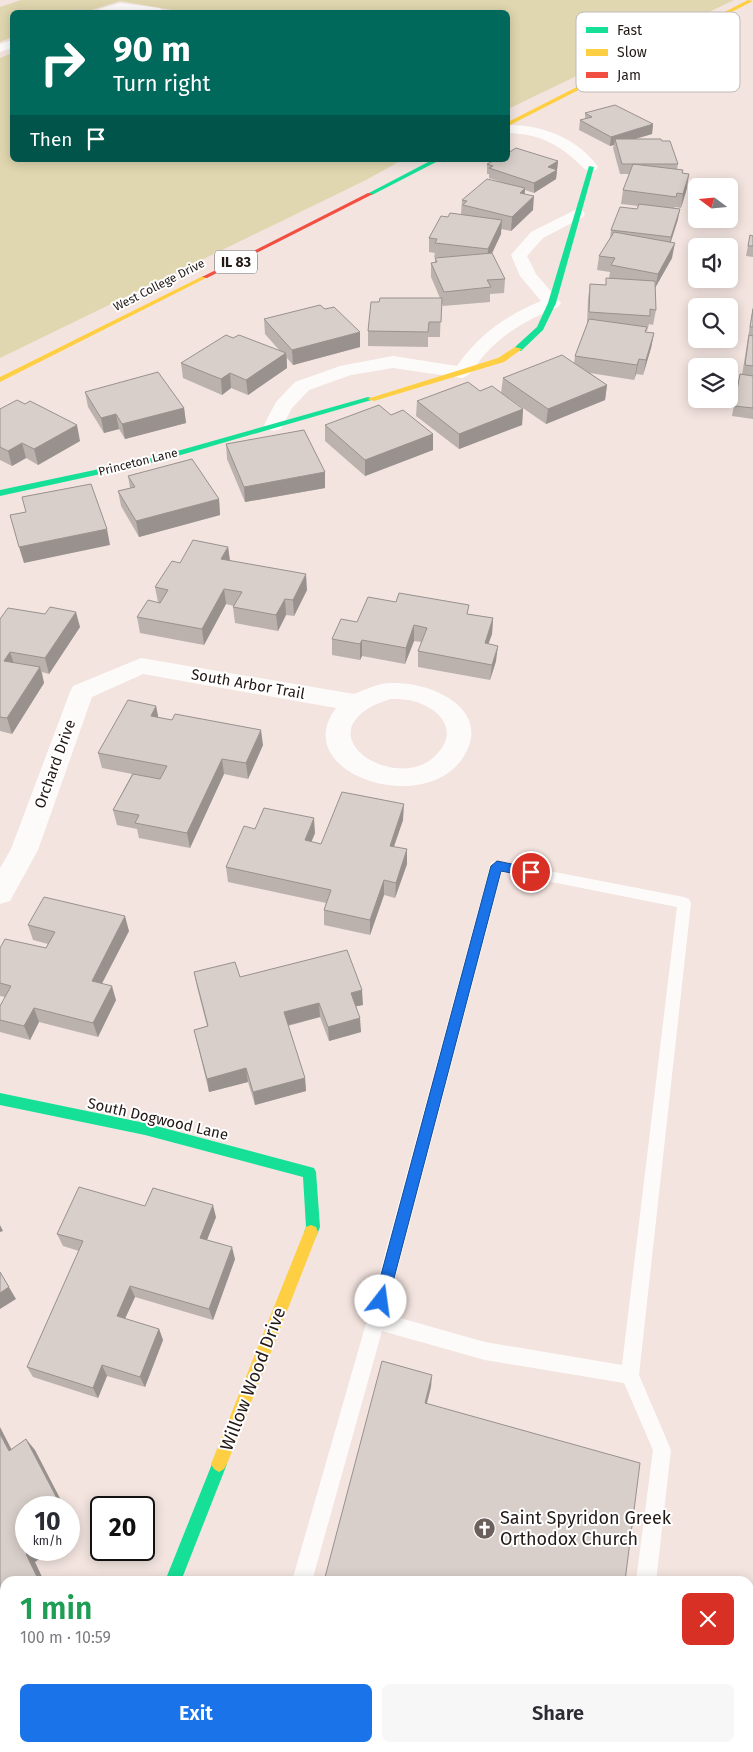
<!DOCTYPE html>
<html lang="en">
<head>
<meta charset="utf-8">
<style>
  body { margin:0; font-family:"Fira Sans",sans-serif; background:#f7f7f7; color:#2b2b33; height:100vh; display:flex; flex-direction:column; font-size:19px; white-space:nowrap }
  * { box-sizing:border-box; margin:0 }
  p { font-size:16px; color:#7c7c81 }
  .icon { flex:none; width:28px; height:28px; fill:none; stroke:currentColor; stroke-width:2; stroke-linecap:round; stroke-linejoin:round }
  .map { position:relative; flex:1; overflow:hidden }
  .panel { position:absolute; left:0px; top:1576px; width:754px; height:176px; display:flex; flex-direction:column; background:#fff; border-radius:15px 15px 0 0; box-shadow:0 2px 12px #0003 }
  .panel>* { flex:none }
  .hud { position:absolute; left:10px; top:10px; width:500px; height:152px; border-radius:8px; box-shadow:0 2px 12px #0003; background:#00695c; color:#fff; overflow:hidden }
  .needle { width:32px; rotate:286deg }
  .fabs { position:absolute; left:688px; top:178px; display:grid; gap:10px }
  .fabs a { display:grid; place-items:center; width:50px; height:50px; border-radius:8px; background:#fff; box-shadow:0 2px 12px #0003; font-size:25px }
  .speed { position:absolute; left:15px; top:1496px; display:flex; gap:10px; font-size:25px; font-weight:700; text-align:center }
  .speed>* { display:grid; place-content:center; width:65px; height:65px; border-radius:50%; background:#fff; box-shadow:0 2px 12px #0003; line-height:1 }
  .speed small { font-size:12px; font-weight:400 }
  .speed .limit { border:2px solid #111; border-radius:8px; background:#fff; color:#111 }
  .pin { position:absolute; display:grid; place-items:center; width:42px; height:42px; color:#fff; margin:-21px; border:2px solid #fff; border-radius:50%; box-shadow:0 1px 5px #0007 }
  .me { position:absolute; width:55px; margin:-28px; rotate:15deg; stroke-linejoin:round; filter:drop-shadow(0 0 4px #0008) }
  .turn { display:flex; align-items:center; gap:18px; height:105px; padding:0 20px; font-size:22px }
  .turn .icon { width:65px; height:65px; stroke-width:2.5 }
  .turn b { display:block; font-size:35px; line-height:42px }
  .then { display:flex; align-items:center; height:48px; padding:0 20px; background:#0003; gap:10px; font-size:19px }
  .round { display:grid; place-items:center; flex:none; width:52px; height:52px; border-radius:8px; background:#f7f7f7 }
  .overview { display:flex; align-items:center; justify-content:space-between; height:85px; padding:0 20px }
  h1 { font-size:30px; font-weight:600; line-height:38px; color:#1e9e55 }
  .button { display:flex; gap:10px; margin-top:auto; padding:10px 20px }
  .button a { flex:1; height:58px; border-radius:8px; background:#1a73e8; color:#fff; font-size:20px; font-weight:600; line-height:58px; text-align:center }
  .button a+a { background:#f7f7f7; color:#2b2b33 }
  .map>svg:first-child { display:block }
</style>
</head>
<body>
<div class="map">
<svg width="753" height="1752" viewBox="0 0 753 1752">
  <rect width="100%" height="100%" fill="#f3e4df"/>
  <!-- green -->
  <path fill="#e0d7b0" d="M21 0H734L508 109V12H184L120 1 85 12H12V37L0 42V7Z
    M12 53V160H402L366 180 0 358V58Z"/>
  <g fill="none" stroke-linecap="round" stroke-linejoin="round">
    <!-- path -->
    <path stroke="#dbd6d5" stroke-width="1" stroke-dasharray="2.5 1" stroke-linecap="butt" d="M68 12 82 8"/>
    <!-- lane -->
    <path fill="#fdfbfa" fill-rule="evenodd" d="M497 861 684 897 689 899 691 903 639 1375 671 1450 656 1581H636L653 1450 624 1383 485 1360 382 1331 312 1581H292L367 1320 490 866 492 862ZM502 872 677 907 622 1365 485 1342 386 1314Z
      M244 1748H266L265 1752H243Z
      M614 1748H636V1752H614Z"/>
    <!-- street -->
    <path fill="#fdfbfa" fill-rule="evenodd" d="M120 3 159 8 165 12H97L99 9Z
      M12 40V48L0 52V44Z
      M508 125C541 124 579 139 598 167L596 170H586C561 146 543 134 508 133Z
      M577 209 583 211 585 214 583 217 543 238 527 256 536 274 561 303 558 307C531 318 506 331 486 353 478 361 473 375 462 378L393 368 351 375 309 390 292 408 281 429 274 431 267 429 264 425 276 402 295 382 340 366 393 356 457 366C478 335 507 315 541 301L520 276 511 255 531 232Z
      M141 658 354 694C365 690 378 683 390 683 430 681 493 708 464 756 426 819 287 773 336 708L143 674 92 697 38 850 10 901 0 904V868L11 849 70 692 73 686ZM390 699C399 699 408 699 417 702 443 711 459 733 435 756 399 792 313 742 369 708 375 704 383 702 390 699Z
      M84 1748H127L126 1752H83Z"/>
    <!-- fast -->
    <path fill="#16e098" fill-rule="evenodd" d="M432 160H440L372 195 367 194Z
      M589 166 594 167 556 303 543 330 521 351H515V347L537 327 548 303Z
      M368 397 375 399 160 461 0 496V490L156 457Z
      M0 1093 145 1123 314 1168 316 1172 320 1227 316 1237 311 1239 306 1237 304 1232 306 1227 303 1177 145 1135 0 1105Z
      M219 1456 224 1459 227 1464 181 1581H165L214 1459Z"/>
    <!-- slow -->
    <path fill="#ffcf43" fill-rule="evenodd" d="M748 0 753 1 508 126V122Z
      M203 276 208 277 0 382V377Z
      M515 347 522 349 504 362 374 401 367 399 498 358Z
      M311 1225 316 1227 318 1232 227 1464 224 1469 219 1472 214 1469 211 1464 304 1232 306 1227Z"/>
    <!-- jam -->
    <path fill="#f24e42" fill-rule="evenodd" d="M368 193 373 194 207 278 202 277Z"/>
  </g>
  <!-- wall -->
  <path fill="#bbb2ae" d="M585 113 653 124 652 134 636 139 662 141 678 164 677 170 682 173 687 188 681 208 675 207 674 208 678 219 671 242 672 258 655 288 656 310 653 325 649 324 647 331H646V332L654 333 651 348 643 375 636 374 634 380 590 373 607 385 605 400 546 424 501 393 503 378 574 363 575 356 587 324 588 299 590 284 606 285V278H609L610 272 597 270 599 256 610 239 611 230 637 209 638 206 621 204 623 190 630 174H620L613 148 614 145 610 146 579 130 580 120 585 119Z
    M558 161 556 179 534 193 525 190V194L533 210 511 231 501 229V234L492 253 505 279 504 293 490 294V302L443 306 441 302 440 337H428V347L368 346V331L379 302 440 298 431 277V263H435V258H439L434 257 435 253 429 252V238L448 217 462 215V214H461L462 200 501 182 489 178V174H487V164Z
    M750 235 753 236V257L746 256Z
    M753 306V419L732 416 740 374 742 375Z
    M264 319 360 347 293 365 287 358V368L248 395 231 388 222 395 183 378 181 363 233 338 280 351 265 334Z
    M480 391 523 409 522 425 459 449 416 416 417 401Z
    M85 392 184 408 186 423 125 439 119 429 104 433 88 407Z
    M0 409 80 441 38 465 26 458 12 466 0 460Z
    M391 415 433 434V450L365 476 325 441V425Z
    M226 444 325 488 245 502 227 459Z
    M128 476 219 499 220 515 139 537 121 506 118 491 130 488Z
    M228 547 230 560 307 590 294 616 286 615 278 631 235 623 233 607 234 606 226 604 204 645 140 633 137 617 158 602 155 587 180 563Z
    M469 614 493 618 492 634 488 644 496 661 490 680 418 667V651L422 642 414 641 405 664 362 656 360 660 332 655V639L357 622Z
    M0 619 80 627 49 674 42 672 44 683 12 734 0 731Z
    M156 706 158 717 263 745 248 779 224 774 190 848 139 838 137 829 117 825 113 810 132 774 102 768 98 753Z
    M403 820 394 846 407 864 395 898 384 895 370 935 324 925V910L326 903 228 882 226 867 255 829 315 833 311 842 321 844Z
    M28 925 129 931 102 983 116 1000 98 1037 39 1022 30 1040 0 1032V1006L5 997 0 996V948H46L48 944 33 940Z
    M194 972 240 977 363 1005 356 1006 361 1032 329 1041 320 1017 288 1026 305 1078 306 1091 255 1105 248 1082 209 1092 194 1030 207 1026 197 987Z
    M145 1206 216 1217 207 1240 235 1259 213 1320 135 1297 125 1319 159 1329 163 1340 145 1387 107 1376 98 1398 33 1377 27 1367 79 1251 63 1246 57 1234Z
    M691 1748H749L753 1752H690Z"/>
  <!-- shaded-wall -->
  <path fill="#98918d" d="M653 124 652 134 616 144 615 139 614 145 610 146 611 137Z
    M558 161 556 179 534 193V183L548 167Z
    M689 174 687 188 681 208 683 194Z
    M525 188 524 202 520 193Z
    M534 196 533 210 511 231 512 217Z
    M680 209 678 219 669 247 671 237Z
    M502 220 501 234 487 264 488 249Z
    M675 243 672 258 655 288 658 274Z
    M360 332V347L293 365 292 350Z
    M654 333 651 348 643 375 646 360Z
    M286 353 287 368 248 395 246 380Z
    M639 359 636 374 634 380 637 365Z
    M230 373 231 388 222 395 221 379Z
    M607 385 605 400 546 424 548 409Z
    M184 408 186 423 125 439 122 424Z
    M523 409 522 425 459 449V434Z
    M116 414 119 429 104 433 101 418Z
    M77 425 80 441 38 465 34 449Z
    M433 434V450L365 476V460Z
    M22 443 26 458 12 466 8 451Z
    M325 472V488L245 502 244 487Z
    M219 499 220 515 139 537 136 521Z
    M107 529 110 545 24 563 19 547Z
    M228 547 230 562 221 559Z
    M306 574 307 590 294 616 293 600Z
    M224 589 226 604 204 645 202 629Z
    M285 599 286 615 278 631 276 615Z
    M76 612 80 627 49 674 45 658Z
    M493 618 492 634 483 659 485 643Z
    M414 625V641L405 664 406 648Z
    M362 640V656L360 660V644Z
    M498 646 496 661 490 680 492 665Z
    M10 652 15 667 4 661Z
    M40 667 44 683 12 734 7 718Z
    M156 706 159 721 151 716Z
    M261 730 263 745 248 779 246 763Z
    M222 759 224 774 190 848 187 833Z
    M404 804 403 820 389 861 390 846Z
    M314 818 315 833 306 855 305 840Z
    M407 849V864L395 898 396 883Z
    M384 880V895L370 935V920Z
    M125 916 129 931 96 995 92 981Z
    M112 986 116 1000 98 1037 93 1023Z
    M362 990 363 1005 352 1007 351 993Z
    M319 1003 320 1017 285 1026 284 1012Z
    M34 1008 39 1022 30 1040 24 1026Z
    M360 1018 361 1032 329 1041 328 1027Z
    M246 1068 248 1082 209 1092 207 1079Z
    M305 1078 306 1091 255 1105 253 1092Z
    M213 1205 216 1217 203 1250 200 1238Z
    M0 1225 3 1231 0 1232Z
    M232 1247 235 1259 213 1320 209 1309Z
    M0 1272 16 1299 0 1309Z
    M130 1286 135 1297 121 1327 117 1316Z
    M159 1329 163 1340 145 1387 140 1377Z
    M102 1365 107 1376 98 1398 93 1388Z
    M432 1375 431 1387 424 1415 425 1403Z
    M0 1427 18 1462 9 1451 0 1434Z
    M26 1439 35 1450 65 1508H62Z
    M69 1516 77 1532 69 1538Z
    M31 1550H52L35 1562 44 1581H39L26 1554Z
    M5 1616V1631L0 1635V1620Z"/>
  <!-- building -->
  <path fill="#d9cfca" stroke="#98918d" d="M615 105 653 124 611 137 580 120 592 117 585 113Z
    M615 139H661L662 141H670L678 164H622Z
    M516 148 558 161 548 167 557 170 534 183 489 168 493 166 487 164 495 160H508V153Z
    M633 164 683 170 682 173 689 174 683 194 677 193 676 197 623 190Z
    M487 179 525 188 520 193 534 196 512 217 463 205 467 201 462 200Z
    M639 204 680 209 671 237 611 230 620 207 637 209Z
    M450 213 502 220 488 249 435 243 437 239 429 238 441 216 448 217Z
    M614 232 675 243 658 274 611 265 615 258 599 256Z
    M750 235 753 236V246H748Z
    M492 253 505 279 487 280 491 287 444 292 431 263 437 262 435 258Z
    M606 278 655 281 656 310 650 309V316L589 312 590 284 606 285Z
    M380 298H442L441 322H429L428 332 368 331 371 302H379Z
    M320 305 325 309 334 307 360 332 292 350 264 319Z
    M753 309V327H750Z
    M589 319 647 327 645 332 654 333 646 360 639 359 637 365 575 356Z
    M226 335 233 338 239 335 286 353 246 380 230 373 221 379 181 363Z
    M749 335 753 336V366L745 365Z
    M562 355 607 385 548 409 503 378Z
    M158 372 184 408 122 424 116 414 101 418 85 392Z
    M740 374 753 376V408L734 406Z
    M468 382 480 391 492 386 523 409 459 434 417 401Z
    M17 400 25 404 30 401 77 425 34 449 22 443 8 451 0 447V409Z
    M379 405 391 415 403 410 433 434 365 460 325 425Z
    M304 430 325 472 244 487 226 444Z
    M192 459 219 499 136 521 118 491 135 487 128 476Z
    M91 484 107 529 19 547 10 515 26 512 22 497Z
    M193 540 228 547 221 559 306 574 293 600 285 599 276 615 233 607 242 592 224 589 202 629 137 617 148 600 160 603 168 590 155 587 172 561 180 563Z
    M399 593 469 605 467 614 493 618 485 643 498 646 492 665 418 651 427 628 414 625 406 648 362 640 360 644 332 639 341 619 357 622 368 597 396 602Z
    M50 607 76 612 45 658 10 652 4 661 40 667 7 718 0 717V619L8 608 45 614Z
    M128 700 156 706 151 716 172 720 175 714 261 730 246 763 222 759 187 833 135 823 139 815 113 810 133 774 160 779 167 766 98 753Z
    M342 792 404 804 390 846 407 849 396 883 384 880 370 920 324 910 331 890 226 867 244 826 255 829 264 808 314 818 305 840 321 844Z
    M44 897 125 916 92 981 112 986 93 1023 34 1008 24 1026 0 1020V1006L11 986 0 983V948L5 939 46 948 55 932 28 925Z
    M347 950 362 990 351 993 360 1018 328 1027 319 1003 284 1012 305 1078 253 1092 246 1068 207 1079 194 1030 208 1026 194 972 235 962 240 977Z
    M79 1187 145 1206 153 1188 213 1205 200 1238 232 1247 209 1309 130 1286 117 1316 159 1329 140 1377 102 1365 93 1388 27 1367 83 1241 57 1234Z
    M0 1272 9 1287 0 1293Z
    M382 1361 432 1375 425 1403 640 1463 625 1581H324Z
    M0 1434 9 1451 26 1439 62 1508H26V1550H31L26 1554 39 1581H5V1616L0 1620Z
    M749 1696 753 1698V1752H699V1748H749Z
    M280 1748H556V1752H279Z"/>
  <!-- route -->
  <path fill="#1a73e8" stroke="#114b97" d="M497 861 531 868 537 872 531 877 501 871 388 1301 386 1306 381 1308 376 1306 374 1301 491 866Z"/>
  <!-- icons -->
  <defs>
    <symbol id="church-disc" viewBox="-11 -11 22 22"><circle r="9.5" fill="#6c605c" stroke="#fff"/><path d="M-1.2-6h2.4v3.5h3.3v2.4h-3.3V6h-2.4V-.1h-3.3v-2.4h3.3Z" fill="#fff"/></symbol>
  </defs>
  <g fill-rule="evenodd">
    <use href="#church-disc" x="472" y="1516" width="25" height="25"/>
  </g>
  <g text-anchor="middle" stroke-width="4" stroke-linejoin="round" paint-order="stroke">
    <!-- far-street labels -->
    <g font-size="12" fill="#231916" stroke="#fff">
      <text transform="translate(159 285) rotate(-27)" y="4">West College Drive</text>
      <text transform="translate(138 462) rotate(-14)" y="4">Princeton Lane</text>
    </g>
    <!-- shield labels -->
    <rect fill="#fff" stroke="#655e5c" stroke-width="1" x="215" y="250.5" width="42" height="23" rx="4"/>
    <g font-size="14" font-weight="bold" fill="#231916">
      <text x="236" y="267">IL 83</text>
    </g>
    <!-- street labels -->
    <g font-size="15" fill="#231916" stroke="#fff">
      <text transform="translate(248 684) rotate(10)" y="5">South Arbor Trail</text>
      <text transform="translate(55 764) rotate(-70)" y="5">Orchard Drive</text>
      <text transform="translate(158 1119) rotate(13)" y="5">South Dogwood Lane</text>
    </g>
    <!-- near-street labels -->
    <g font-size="18" fill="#231916" stroke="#fff">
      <text transform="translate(253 1379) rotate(-69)" y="6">Willow Wood Drive</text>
    </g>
    <!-- near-poi labels -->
    <g font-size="18" fill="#231916" stroke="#fff" text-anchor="start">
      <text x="500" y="1524">Saint Spyridon Greek<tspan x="500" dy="21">Orthodox Church</tspan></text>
    </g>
  </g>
  <!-- legend -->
  <rect x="576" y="12" width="164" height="80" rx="8" fill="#fff" stroke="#bdbab9" stroke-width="1"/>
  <rect x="586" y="27" width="22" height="6" fill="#16e098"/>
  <rect x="586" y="49" width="22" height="7" fill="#ffcf43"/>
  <rect x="586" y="72" width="22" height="6" fill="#f24e42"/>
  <g font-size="14" fill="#231916">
    <text x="617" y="35">Fast</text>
    <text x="617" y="57">Slow</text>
    <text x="617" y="80">Jam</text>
  </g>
</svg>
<div class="fabs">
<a><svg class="needle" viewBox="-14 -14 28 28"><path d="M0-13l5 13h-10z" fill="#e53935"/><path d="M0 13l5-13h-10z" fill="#7c7c81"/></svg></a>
<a><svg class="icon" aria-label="sound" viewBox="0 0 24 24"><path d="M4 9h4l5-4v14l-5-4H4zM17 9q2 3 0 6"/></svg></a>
<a><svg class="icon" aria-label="search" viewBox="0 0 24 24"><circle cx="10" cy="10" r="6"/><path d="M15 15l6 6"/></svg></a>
<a><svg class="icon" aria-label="layers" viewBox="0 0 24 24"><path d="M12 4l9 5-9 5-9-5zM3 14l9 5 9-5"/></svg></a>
</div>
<div class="speed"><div>10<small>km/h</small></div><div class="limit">20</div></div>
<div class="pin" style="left:531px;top:872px;background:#d93025"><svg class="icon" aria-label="arrive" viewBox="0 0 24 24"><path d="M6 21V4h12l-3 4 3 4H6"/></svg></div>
<svg class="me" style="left:381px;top:1301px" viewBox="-20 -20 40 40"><circle r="19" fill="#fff"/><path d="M0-13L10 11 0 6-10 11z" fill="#1a73e8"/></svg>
<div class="hud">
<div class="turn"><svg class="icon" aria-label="right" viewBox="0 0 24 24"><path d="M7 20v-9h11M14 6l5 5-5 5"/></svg><div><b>90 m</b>Turn right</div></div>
<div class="then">Then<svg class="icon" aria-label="arrive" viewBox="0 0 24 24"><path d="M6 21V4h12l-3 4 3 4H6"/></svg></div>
</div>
<section class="panel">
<div class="overview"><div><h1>1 min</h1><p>100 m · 10:59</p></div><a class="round" style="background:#d93025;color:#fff"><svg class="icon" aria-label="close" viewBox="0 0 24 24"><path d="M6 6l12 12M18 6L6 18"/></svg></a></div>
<div class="button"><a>Exit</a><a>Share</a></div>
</section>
</div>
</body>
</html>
